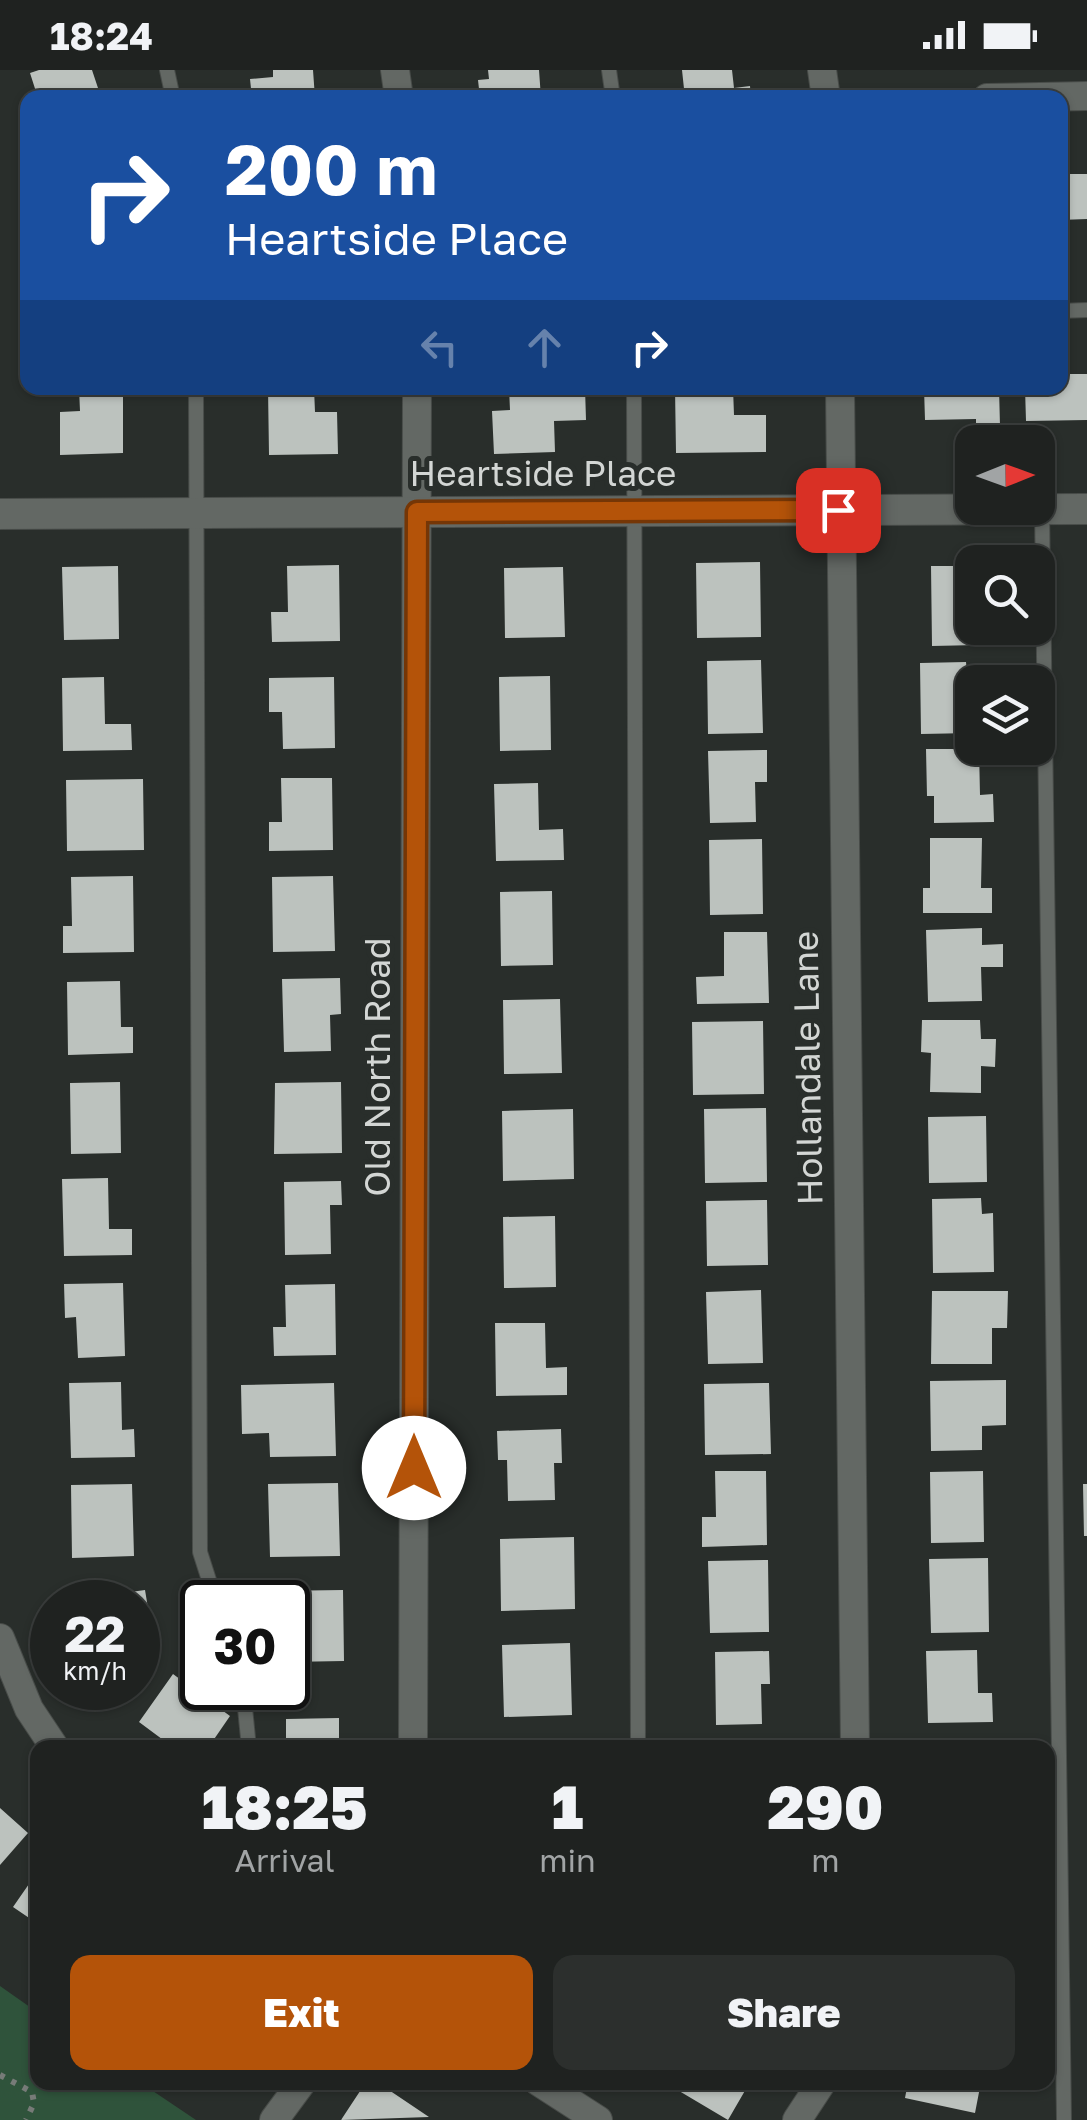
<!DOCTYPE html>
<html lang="en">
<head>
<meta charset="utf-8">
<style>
  body { margin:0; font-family:"Golos Text",sans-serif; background:#2c2f2d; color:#f1f3f6; height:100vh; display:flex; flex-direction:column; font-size:38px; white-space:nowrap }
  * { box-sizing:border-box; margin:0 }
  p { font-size:32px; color:#a1a4a5 }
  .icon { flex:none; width:55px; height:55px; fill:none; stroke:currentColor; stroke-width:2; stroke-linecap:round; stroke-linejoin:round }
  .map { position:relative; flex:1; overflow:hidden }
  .sheet { position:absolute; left:30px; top:1670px; width:1025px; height:350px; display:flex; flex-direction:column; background:#1f2220; border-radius:20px; box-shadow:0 2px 8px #0004,0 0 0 2px #3c3f3e }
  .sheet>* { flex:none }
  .guide { position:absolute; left:20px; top:20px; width:1048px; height:305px; border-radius:20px; box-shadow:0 2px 8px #0004,0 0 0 2px #3c3f3e; background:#1a4fa0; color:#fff; overflow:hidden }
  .needle { width:65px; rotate:89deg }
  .tools { position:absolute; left:955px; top:355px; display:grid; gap:20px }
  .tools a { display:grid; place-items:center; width:100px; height:100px; border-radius:20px; background:#1f2220; box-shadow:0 2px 8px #0004,0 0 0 2px #3c3f3e; font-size:50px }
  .speed { position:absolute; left:30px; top:1510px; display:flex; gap:20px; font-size:50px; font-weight:700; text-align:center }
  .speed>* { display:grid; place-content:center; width:130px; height:130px; border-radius:50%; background:#1f2220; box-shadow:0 2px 8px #0004,0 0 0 2px #3c3f3e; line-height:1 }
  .speed small { font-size:25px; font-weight:400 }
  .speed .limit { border:5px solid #111; border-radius:15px; background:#fff; color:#111 }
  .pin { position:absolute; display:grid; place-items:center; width:85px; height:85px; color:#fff; margin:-42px; border-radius:20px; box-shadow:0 5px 15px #0006 }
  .me { position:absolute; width:110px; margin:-55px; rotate:0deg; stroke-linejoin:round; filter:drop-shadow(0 0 8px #0008) }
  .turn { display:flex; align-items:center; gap:35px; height:210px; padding:0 40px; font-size:45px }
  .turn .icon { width:130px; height:130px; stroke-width:2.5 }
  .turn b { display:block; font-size:70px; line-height:85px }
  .lanes { display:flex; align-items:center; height:95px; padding:0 40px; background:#0003; justify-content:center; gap:50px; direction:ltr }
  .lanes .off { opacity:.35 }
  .eta { display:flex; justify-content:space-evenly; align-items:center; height:170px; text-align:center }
  .eta b { font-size:60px; font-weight:800; line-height:70px }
  .button { display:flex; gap:20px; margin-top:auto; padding:20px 40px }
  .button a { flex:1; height:115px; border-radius:20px; background:#b45309; color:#fff; font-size:40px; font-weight:800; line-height:115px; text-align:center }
  .button a+a { background:#2c2f2d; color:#f1f3f6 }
  .status { display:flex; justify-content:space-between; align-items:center; height:70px; padding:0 50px; background:#1f2220; direction:ltr }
  .status svg { height:28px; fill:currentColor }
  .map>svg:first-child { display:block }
</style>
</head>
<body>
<div class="status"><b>18:24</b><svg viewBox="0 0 49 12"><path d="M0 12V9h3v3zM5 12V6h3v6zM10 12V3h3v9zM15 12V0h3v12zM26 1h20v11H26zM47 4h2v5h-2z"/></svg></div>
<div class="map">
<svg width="1087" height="2050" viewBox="0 0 1087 2050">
  <rect width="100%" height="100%" fill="#292e2b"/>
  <!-- green -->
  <path fill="#2f533b" d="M0 1916 37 1942 38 2012 141 2013 196 2050H0Z"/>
  <!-- building -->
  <path fill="#bcc2be" d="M39 0H92L100 24 38 28 30 3Z
    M273 0H313L315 28H252L250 9 273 7Z
    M488 0H539L541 28H480L478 10 489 9Z
    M682 0H732L734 18 750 16 751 28H685Z
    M1060 104H1087V149L1060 150Z
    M1060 304H1087V350L1026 351 1025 318H1060Z
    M79 318H123V383L60 385V342L80 341Z
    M268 318H314L315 342H337L338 384 269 385Z
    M509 318H585L586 350 554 351 555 382 494 384 492 341 510 340Z
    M675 318H733L734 345H766V382L676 383Z
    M924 318H999L1000 356 976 357V349L925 350Z
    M760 492 761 567 697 568 696 493Z
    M339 495 340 571 272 572 271 542H288L287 496Z
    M118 496 119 569 64 570 62 497Z
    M931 496H972V558H977L978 575 932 576Z
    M563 497 565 567 505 568 504 498Z
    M761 590 763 663 708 664 707 591Z
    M966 592 972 663 921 664 920 593Z
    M550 606 551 680 500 681 499 607Z
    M104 607 105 654H131L132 680 63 681 62 608Z
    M334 607 335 678 283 679 282 642H269V608Z
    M926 679H979L980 725 993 724 994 752 934 753V726H927Z
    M767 680V712H755L756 752 710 753 708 681Z
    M281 708H332L333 780 269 781V752H282Z
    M143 709 144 780 67 781 66 710Z
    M538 713 539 760 563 759 564 790 496 791 494 714Z
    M930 768H982L981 818H992V843H923V818H930Z
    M762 769 763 844 710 845 709 770Z
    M133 806 134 882 63 883V856H72L71 807Z
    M333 806 335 881 273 882 272 807Z
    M552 821 553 895 501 896 500 822Z
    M982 858V875L1003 874V897H981L982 931 928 932 926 860Z
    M724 862H767L769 933 697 934 696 907 724 906Z
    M340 908 341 944 330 945 331 981 284 982 282 909Z
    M120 911 121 957H133V983L68 985 67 912Z
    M560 929 562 1003 504 1004 503 930Z
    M922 950H980L981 969H996L995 997 981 996V1023L930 1022 931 983 921 982Z
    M763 951 764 1024 693 1025 692 952Z
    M120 1012 121 1083 71 1084 70 1013Z
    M341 1012 342 1083 274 1084 275 1013Z
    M766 1038 767 1112 705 1113 704 1039Z
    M573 1039 574 1109 503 1111 502 1041Z
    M986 1046 987 1112 929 1113 928 1047Z
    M108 1108 109 1159H132V1185L64 1186 62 1109Z
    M341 1111 342 1135H330L331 1184 285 1185 284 1112Z
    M981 1128 982 1144 993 1143 994 1202 933 1203 932 1129Z
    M767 1130 768 1195 707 1196 706 1131Z
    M555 1146 556 1217 504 1218 503 1147Z
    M123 1213 125 1286 78 1288 76 1247 65 1248 64 1214Z
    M335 1214 336 1285 274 1286 273 1257H286L285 1215Z
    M761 1220 763 1293 708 1294 706 1222Z
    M932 1221H1008L1007 1258H992V1294H931Z
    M495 1253H545L546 1298 567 1297V1325L496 1326Z
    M1006 1310V1355L982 1356V1380L931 1381 930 1311Z
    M121 1312 122 1360 134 1359 135 1387 71 1388 69 1313Z
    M334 1313 336 1386 270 1387 269 1363 242 1364 241 1315Z
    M769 1313 771 1384 705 1385 704 1314Z
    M561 1359 562 1393H554L555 1430 508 1431 507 1390H498L497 1361Z
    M715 1401H766L767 1475 702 1477V1447H716Z
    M983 1401 984 1472 931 1473 930 1402Z
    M338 1413 340 1486 270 1487 268 1414Z
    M132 1414 134 1486 72 1488 71 1415Z
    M1083 1414H1087V1466H1084Z
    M574 1467 575 1539 501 1541 500 1469Z
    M988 1488 989 1562 931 1563 929 1489Z
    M768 1490 769 1562 710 1563 708 1491Z
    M145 1520 150 1550 138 1552V1532H80V1529Z
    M343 1520 344 1591 288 1592V1532H272V1521Z
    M570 1573 572 1645 504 1647 502 1575Z
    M977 1580 978 1623H992L993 1652 928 1653 926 1581Z
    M769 1581 770 1614H761L762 1654 716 1655 715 1582Z
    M173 1604 230 1646 208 1678H174L139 1652Z
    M339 1648V1678H286V1649Z
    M1027 1668V1678H927V1670Z
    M767 1672V1678H716V1673Z
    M0 1738 28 1763 0 1795Z
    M38 1801V1854L13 1837Z
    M366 2012H377L429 2047 341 2050Z
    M664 2012H750L728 2050Z
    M908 2012H981L975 2043 905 2028Z"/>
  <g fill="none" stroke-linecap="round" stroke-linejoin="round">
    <defs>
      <path id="lane" d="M167 0 173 28
        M609 0 613 28
        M1060 241 1087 240
        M196 318 200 1482 216 1532
        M634 318 638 1678
        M1042 440 1064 2050
        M243 1618 249 1678"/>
      <path id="street" d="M395 0 399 28
        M822 0 826 28
        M987 28 1087 26
        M840 318 855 1678
        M0 1568 29 1639 55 1678
        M413 1678 417 318
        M539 2012 598 2050
        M274 2050 302 2012
        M797 2050 822 2012"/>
      <path id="secondary" d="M0 444 1087 439"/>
    </defs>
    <!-- lane casing -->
    <use href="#lane" stroke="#484c49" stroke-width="16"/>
    <!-- street casing -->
    <use href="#street" stroke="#484c49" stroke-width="30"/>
    <!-- secondary casing -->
    <use href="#secondary" stroke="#484c49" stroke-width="32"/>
    <!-- path -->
    <path stroke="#777b78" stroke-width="6" stroke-dasharray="5 8" stroke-linecap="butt" d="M0 2005 32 2022 34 2033 26 2050"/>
    <!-- lane -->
    <use href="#lane" stroke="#636864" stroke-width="14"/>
    <!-- street -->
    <use href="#street" stroke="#636864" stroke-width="28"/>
    <!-- secondary -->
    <use href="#secondary" stroke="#636864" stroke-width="30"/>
  </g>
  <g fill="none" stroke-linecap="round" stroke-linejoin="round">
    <defs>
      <path id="route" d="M414 1398 417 442 838 440"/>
    </defs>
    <!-- route casing -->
    <use href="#route" stroke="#753606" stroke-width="25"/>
    <!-- route -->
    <use href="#route" stroke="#b45309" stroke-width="18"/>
  </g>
  <g text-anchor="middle" stroke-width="10" stroke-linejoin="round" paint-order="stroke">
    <!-- street labels -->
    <g font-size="35" fill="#d3d6d4" stroke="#292e2b">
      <text x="543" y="416">Heartside Place</text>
      <text transform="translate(378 997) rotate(-90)" y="12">Old North Road</text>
      <text transform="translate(808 998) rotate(-91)" y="12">Hollandale Lane</text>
    </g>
  </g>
</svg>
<div class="tools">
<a><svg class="needle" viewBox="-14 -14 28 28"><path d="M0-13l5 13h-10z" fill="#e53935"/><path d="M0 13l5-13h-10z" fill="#a1a4a5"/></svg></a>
<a><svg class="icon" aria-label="search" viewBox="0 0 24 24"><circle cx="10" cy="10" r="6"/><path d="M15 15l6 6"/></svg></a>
<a><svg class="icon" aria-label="layers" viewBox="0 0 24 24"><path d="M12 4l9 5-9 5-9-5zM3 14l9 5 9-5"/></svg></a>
</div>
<div class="speed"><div>22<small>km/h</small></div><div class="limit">30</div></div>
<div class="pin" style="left:838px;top:440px;background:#d93025"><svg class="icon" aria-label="arrive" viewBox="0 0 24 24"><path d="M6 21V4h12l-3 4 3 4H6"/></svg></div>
<svg class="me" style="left:414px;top:1398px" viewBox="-20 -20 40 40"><circle r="19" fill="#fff"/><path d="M0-13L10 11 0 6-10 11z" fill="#b45309"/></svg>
<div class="guide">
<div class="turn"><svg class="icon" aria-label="right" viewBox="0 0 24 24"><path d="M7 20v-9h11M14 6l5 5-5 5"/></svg><div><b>200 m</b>Heartside Place</div></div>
<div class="lanes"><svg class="icon off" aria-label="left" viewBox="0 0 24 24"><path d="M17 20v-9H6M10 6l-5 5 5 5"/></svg><svg class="icon off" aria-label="ahead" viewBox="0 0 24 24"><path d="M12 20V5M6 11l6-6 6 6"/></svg><svg class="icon" aria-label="right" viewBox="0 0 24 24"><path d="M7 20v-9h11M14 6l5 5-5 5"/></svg></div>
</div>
<section class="sheet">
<div class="eta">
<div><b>18:25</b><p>Arrival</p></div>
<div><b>1</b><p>min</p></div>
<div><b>290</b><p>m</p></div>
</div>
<div class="button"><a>Exit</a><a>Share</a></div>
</section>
</div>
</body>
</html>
